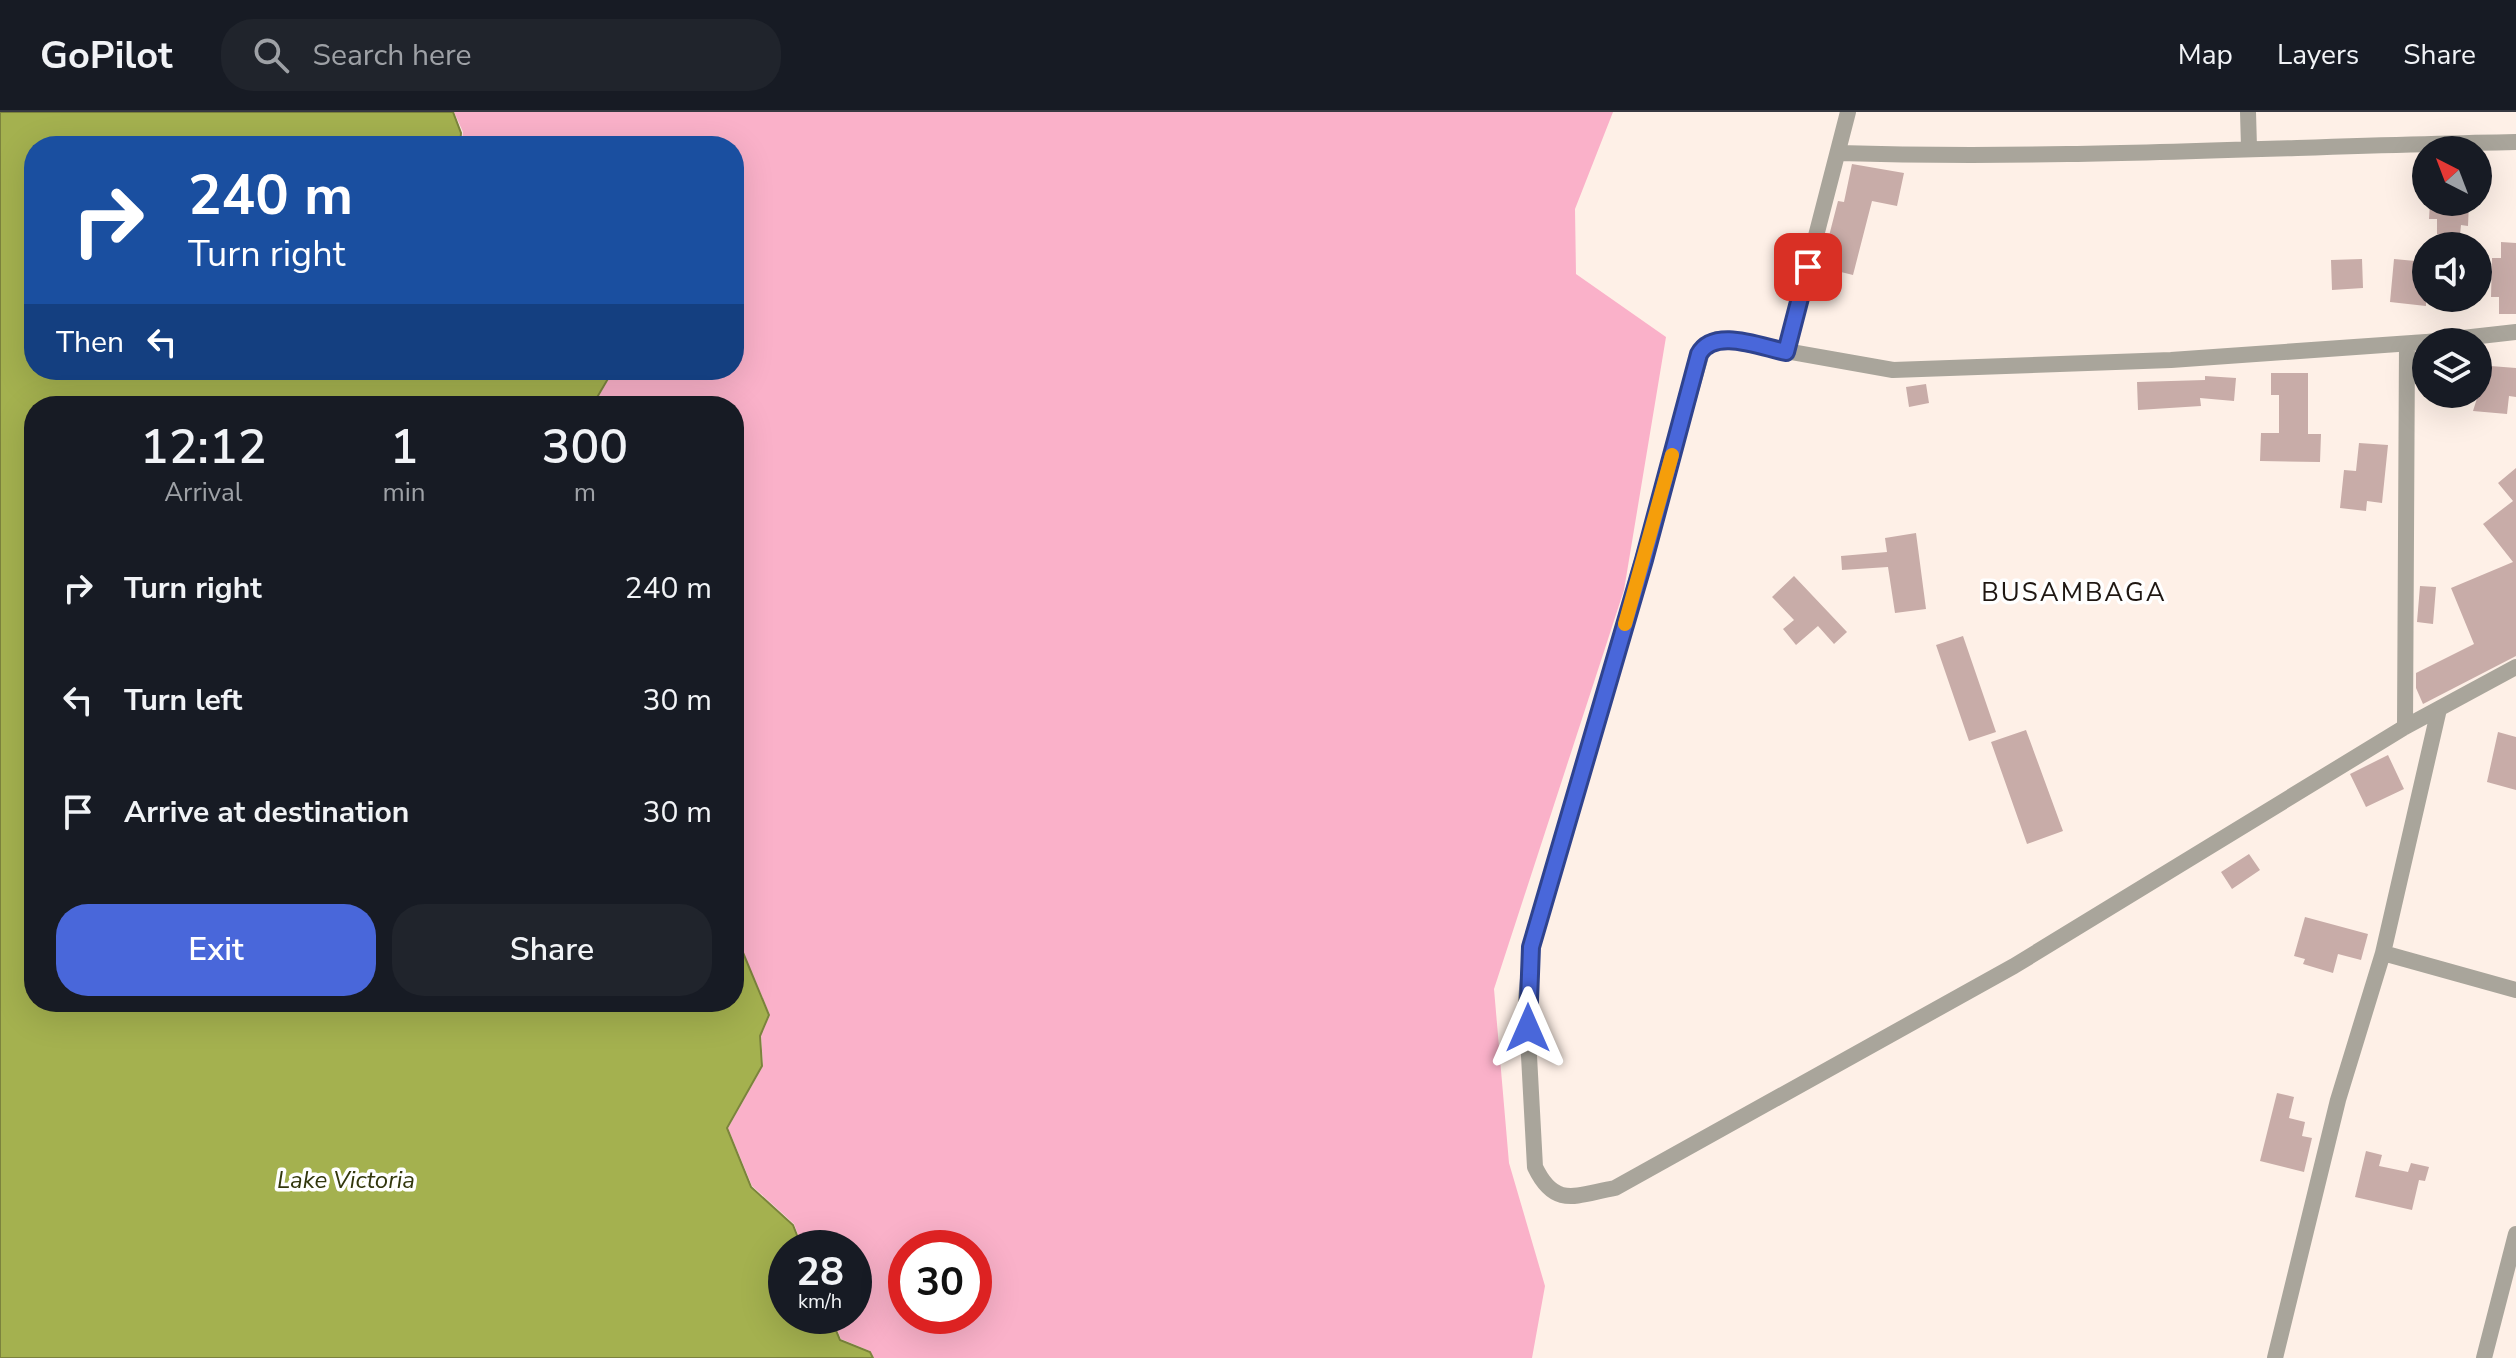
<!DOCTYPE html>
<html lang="en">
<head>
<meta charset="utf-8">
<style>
  body { margin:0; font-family:"Nunito Sans",sans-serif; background:#20242c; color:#f1f3f6; height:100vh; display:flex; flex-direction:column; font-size:30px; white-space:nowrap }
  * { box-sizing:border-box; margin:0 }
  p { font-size:26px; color:#9ea1a6 }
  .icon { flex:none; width:44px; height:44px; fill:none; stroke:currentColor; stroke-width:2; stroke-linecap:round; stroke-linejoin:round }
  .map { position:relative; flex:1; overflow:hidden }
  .side { position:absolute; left:24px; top:284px; width:720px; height:616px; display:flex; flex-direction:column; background:#171b24; border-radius:32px; box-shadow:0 8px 32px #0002 }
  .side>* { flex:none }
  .banner { position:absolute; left:24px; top:24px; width:720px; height:244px; border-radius:32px; box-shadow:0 8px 32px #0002; background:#1a4fa0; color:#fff; overflow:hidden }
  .needle { width:52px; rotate:318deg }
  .controls { position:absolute; left:2412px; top:24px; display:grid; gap:16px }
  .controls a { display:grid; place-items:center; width:80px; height:80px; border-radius:50%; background:#171b24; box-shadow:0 8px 32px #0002; font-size:40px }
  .speed { position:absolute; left:768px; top:1118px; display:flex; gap:16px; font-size:40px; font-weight:700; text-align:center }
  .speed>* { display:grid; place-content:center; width:104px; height:104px; border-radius:50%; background:#171b24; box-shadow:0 8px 32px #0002; line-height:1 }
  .speed small { font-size:20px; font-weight:400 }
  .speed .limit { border:12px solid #d22; background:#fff; color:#111 }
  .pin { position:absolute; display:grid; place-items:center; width:68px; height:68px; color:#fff; margin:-34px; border-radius:16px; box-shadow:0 4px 12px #0006 }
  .me { position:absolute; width:88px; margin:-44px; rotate:0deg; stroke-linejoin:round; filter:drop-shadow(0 0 6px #0008) }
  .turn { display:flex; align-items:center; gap:28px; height:168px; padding:0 32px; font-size:36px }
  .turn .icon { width:104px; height:104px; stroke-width:2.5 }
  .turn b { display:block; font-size:56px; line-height:68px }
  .then { display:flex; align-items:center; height:76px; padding:0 32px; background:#0003; gap:16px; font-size:30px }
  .eta { display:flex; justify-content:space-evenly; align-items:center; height:136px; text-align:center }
  .eta b { font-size:48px; font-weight:600; line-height:56px }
  .primary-button { display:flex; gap:16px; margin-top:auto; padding:16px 32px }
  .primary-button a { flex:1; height:92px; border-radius:32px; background:#4967da; color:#fff; font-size:32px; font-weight:600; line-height:92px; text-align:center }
  .primary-button a+a { background:#20242c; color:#f1f3f6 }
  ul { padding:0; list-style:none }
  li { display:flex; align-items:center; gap:24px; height:112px; padding:0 32px }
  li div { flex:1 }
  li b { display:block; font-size:30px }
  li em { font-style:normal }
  header { display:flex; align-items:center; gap:48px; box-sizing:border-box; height:112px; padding:0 40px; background:#171b24; border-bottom:2px solid #363941 }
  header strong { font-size:38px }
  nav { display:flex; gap:44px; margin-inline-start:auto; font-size:28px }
  .search { width:560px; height:72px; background:#20242c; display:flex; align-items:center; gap:20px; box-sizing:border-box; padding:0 28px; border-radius:32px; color:#9ea1a6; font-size:30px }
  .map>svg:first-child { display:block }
</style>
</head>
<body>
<header>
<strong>GoPilot</strong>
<div class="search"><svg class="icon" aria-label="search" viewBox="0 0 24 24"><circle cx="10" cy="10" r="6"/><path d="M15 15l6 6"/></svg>Search here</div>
<nav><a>Map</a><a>Layers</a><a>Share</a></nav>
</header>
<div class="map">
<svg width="2516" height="1246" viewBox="0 0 2516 1246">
  <rect width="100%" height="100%" fill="#fef0e7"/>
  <!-- green -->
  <path fill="#fab1c9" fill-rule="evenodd" d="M454 0H1613L1575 97 1576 162 1666 225 1624 478 1494 877 1509 1051 1545 1174 1532 1246H874L870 1239 841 1227 831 1204H854V1136H803L794 1112 752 1074 728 1016 763 954 761 923 770 903 739 831 734 829V294H593L610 265 634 258H734V195L740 190 734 191V34H461L463 20ZM906 1136H974V1204H906Z"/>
  <!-- water -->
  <path fill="#a4b14f" stroke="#7c833d" stroke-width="2" d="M0 0H453L461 21 460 34H34V258H631L609 265 592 294H34V890H734V830L739 831 769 903 760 924 762 954 727 1016 751 1075 793 1113 802 1136H786V1204H830L840 1228 870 1240 873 1246H0Z"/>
  <!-- building -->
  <path fill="#c8aca8" d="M1852 52 1904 61 1897 94 1872 89 1853 163 1821 155 1838 89 1844 90Z
    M2430 90H2469L2468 114 2461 113 2460 123 2437 122V107H2429Z
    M2501 130 2516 131V202H2499V185H2491L2492 146H2501Z
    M2362 147 2363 176 2332 178 2331 148Z
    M2394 147 2426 150V194L2390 190Z
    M2478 253 2516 256V285L2509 284 2507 302 2473 299 2478 283Z
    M2271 261H2308V322H2321L2320 350 2260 349 2261 321H2279V283H2271Z
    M2205 264 2236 266 2234 289 2200 286 2201 294 2138 298 2137 270 2205 268Z
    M1926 272 1929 291 1909 295 1906 275Z
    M2359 331 2388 333 2382 391 2367 389 2366 399 2340 396 2344 358 2356 359Z
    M2516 356V544L2423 592 2416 576V561L2474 532 2451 476 2513 450 2483 412 2513 389 2498 371Z
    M1916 421 1926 497 1895 501 1888 455 1842 458 1841 444 1887 440 1885 426Z
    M1794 464 1847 520 1834 532 1818 514 1796 533 1783 517 1794 508 1772 485Z
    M2420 474 2436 475 2433 512 2417 510Z
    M1963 524 1996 620 1969 629 1936 533Z
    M2026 618 2063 719 2027 732 1991 630Z
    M2498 620 2516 625V678L2487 670Z
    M2388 643 2404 677 2366 695 2350 662Z
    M2249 742 2260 758 2232 777 2221 760Z
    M2305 805 2368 822 2361 848 2338 842 2333 861 2303 852 2305 847 2294 844Z
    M2277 981 2294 985 2289 1006 2305 1010 2302 1024 2312 1026 2304 1060 2260 1049Z
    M2366 1039 2382 1043 2379 1054 2408 1060 2411 1051 2429 1055 2425 1069 2419 1068 2412 1098 2355 1085Z"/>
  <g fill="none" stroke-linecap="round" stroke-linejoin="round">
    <!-- street -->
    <path stroke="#a9a59b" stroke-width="16" d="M2248 0 2249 35
      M1839 41C2064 48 2290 34 2516 30
      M2426 230 2171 248 1893 258 1730 229 1717 227 1704 233 1531 835 1526 888 1535 1055C1555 1097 1576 1083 1615 1076L2014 854 2405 615 2516 555
      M2427 230 2516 220
      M1786 240 1848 0
      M2405 615 2407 232
      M2383 841 2516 878
      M2275 1246 2338 988 2383 841 2439 597
      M2484 1246 2516 1122"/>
  </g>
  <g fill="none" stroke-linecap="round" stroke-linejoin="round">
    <defs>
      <path id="route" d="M1528 916 1531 835 1644 448 1699 242C1714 215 1761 235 1786 240L1808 155"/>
    </defs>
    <!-- route casing -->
    <use href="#route" stroke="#2f438e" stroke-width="20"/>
    <!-- route -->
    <use href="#route" stroke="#4967da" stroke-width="14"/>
    <!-- slow -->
    <path stroke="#f59e0b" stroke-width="14" d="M1625 512 1672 343"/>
  </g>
  <g text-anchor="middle" stroke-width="7" stroke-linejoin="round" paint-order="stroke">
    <!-- water labels -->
    <g font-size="24" font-style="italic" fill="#32370d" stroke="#fff">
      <text x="346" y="1076">Lake Victoria</text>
    </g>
    <!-- quarter labels -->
    <g font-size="26" letter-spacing="2" fill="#1f1712" stroke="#fff">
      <text x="2074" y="489">BUSAMBAGA</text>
    </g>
  </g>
</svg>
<div class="controls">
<a><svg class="needle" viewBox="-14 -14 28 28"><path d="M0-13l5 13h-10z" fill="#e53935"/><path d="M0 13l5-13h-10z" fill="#9ea1a6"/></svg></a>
<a><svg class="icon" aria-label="sound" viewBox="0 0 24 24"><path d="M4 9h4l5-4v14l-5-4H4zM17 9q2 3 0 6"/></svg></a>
<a><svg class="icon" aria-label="layers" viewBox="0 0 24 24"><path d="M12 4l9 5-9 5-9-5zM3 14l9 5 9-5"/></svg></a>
</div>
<div class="speed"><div>28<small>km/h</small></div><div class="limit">30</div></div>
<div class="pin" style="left:1808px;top:155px;background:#d93025"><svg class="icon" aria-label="arrive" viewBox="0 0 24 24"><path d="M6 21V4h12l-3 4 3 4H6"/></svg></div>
<svg class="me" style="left:1528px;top:916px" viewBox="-20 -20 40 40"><path d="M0-17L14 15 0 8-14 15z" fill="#4967da" stroke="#fff" stroke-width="4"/></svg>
<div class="banner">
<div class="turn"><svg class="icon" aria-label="right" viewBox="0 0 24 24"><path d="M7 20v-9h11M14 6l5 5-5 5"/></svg><div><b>240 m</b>Turn right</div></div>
<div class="then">Then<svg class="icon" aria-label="left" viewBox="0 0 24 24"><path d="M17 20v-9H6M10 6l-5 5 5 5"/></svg></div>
</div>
<section class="side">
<div class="eta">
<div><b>12:12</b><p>Arrival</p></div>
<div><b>1</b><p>min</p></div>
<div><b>300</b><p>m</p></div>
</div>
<ul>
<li><svg class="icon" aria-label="right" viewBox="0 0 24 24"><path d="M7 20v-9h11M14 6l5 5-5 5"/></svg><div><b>Turn right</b></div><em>240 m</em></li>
<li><svg class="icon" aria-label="left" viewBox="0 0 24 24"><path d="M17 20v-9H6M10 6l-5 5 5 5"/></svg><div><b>Turn left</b></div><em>30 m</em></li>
<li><svg class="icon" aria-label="arrive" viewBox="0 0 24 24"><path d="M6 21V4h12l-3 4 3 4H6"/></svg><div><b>Arrive at destination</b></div><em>30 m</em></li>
</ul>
<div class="primary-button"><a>Exit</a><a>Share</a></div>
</section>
</div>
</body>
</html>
